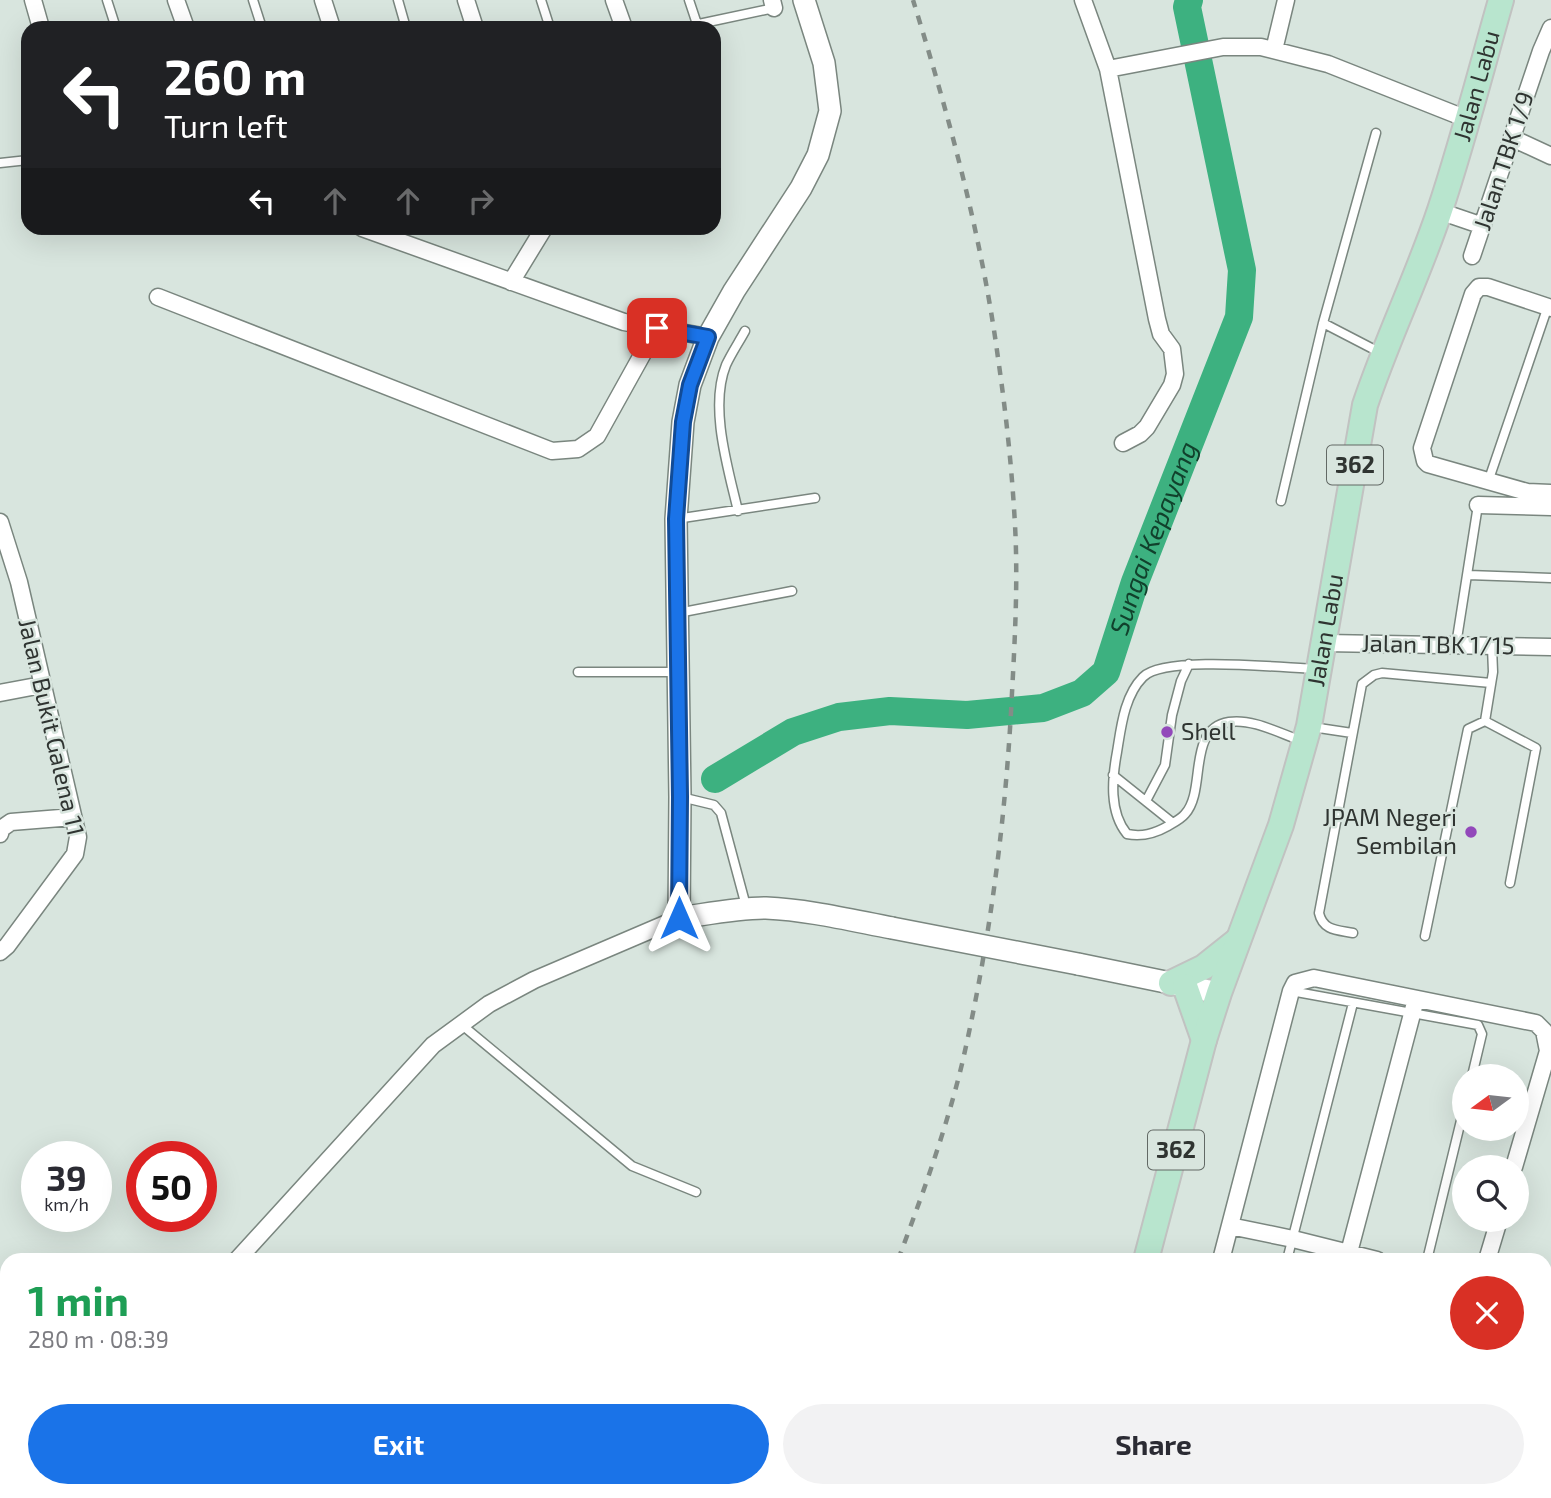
<!DOCTYPE html>
<html lang="en">
<head>
<meta charset="utf-8">
<style>
  body { margin:0; font-family:"Exo 2",sans-serif; background:#f2f2f3; color:#2b2b33; height:100vh; display:flex; flex-direction:column; font-size:26px; white-space:nowrap }
  * { box-sizing:border-box; margin:0 }
  p { font-size:23px; color:#7c7c81 }
  .icon { flex:none; width:38px; height:38px; fill:none; stroke:currentColor; stroke-width:2; stroke-linecap:round; stroke-linejoin:round }
  .map { position:relative; flex:1; overflow:hidden }
  .panel { position:absolute; left:0px; top:1253px; width:1552px; height:245px; display:flex; flex-direction:column; background:#fff; border-radius:21px 21px 0 0; box-shadow:0 7px 28px #0002 }
  .panel>* { flex:none }
  .hud { position:absolute; left:21px; top:21px; width:700px; height:214px; border-radius:21px; box-shadow:0 7px 28px #0002; background:#202124; color:#fff; overflow:hidden }
  .needle { width:46px; rotate:255deg }
  .controls { position:absolute; left:1452px; top:1064px; display:grid; gap:14px }
  .controls a { display:grid; place-items:center; width:77px; height:77px; border-radius:50%; background:#fff; box-shadow:0 7px 28px #0002; font-size:35px }
  .speed { position:absolute; left:21px; top:1141px; display:flex; gap:14px; font-size:35px; font-weight:700; text-align:center }
  .speed>* { display:grid; place-content:center; width:91px; height:91px; border-radius:50%; background:#fff; box-shadow:0 7px 28px #0002; line-height:1 }
  .speed small { font-size:18px; font-weight:400 }
  .speed .limit { border:10px solid #d22; background:#fff; color:#111 }
  .pin { position:absolute; display:grid; place-items:center; width:60px; height:60px; color:#fff; margin:-30px; border-radius:14px; box-shadow:0 4px 10px #0006 }
  .me { position:absolute; width:77px; margin:-38px; rotate:0deg; stroke-linejoin:round; filter:drop-shadow(0 0 5px #0008) }
  .turn { display:flex; align-items:center; gap:24px; height:147px; padding:0 28px; font-size:32px }
  .turn .icon { width:91px; height:91px; stroke-width:2.5 }
  .turn b { display:block; font-size:49px; line-height:60px }
  .lanes { display:flex; align-items:center; height:66px; padding:0 28px; background:#0003; justify-content:center; gap:35px; direction:ltr }
  .lanes .off { opacity:.35 }
  .round { display:grid; place-items:center; flex:none; width:74px; height:74px; border-radius:37px; background:#f2f2f3 }
  .headline { display:flex; align-items:center; justify-content:space-between; height:119px; padding:0 28px }
  h1 { font-size:42px; font-weight:700; line-height:52px; color:#1e9e55 }
  .primary-button { display:flex; gap:14px; margin-top:auto; padding:14px 28px }
  .primary-button a { flex:1; height:80px; border-radius:42px; background:#1a73e8; color:#fff; font-size:28px; font-weight:700; line-height:80px; text-align:center }
  .primary-button a+a { background:#f2f2f3; color:#2b2b33 }
  .map>svg:first-child { display:block }
</style>
</head>
<body>
<div class="map">
<svg width="1551" height="1498" viewBox="0 0 1551 1498">
  <rect width="100%" height="100%" fill="#d8e5de"/>
  <g fill="none" stroke-linecap="round" stroke-linejoin="round">
    <!-- river -->
    <path stroke="#3db180" stroke-width="28" id="s1" d="M715 779 793 732 839 717 890 711 967 715 1043 708 1082 693 1106 672 1135 582 1239 317 1242 270 1187 7 1189 0"/>
    <defs>
      <path id="service" d="M107 0 116 28
        M253 0 262 28
        M398 0 406 28
        M541 0 550 28
        M689 0 697 24
        M680 28 774 8
        M1376 133 1323 323 1379 352
        M0 163 28 160
        M1488 482 1548 306
        M1281 501 1323 323
        M738 511C728 468 709 407 726 365 731 354 739 342 745 331
        M676 519 815 498
        M1468 575 1551 578
        M678 613 792 591
        M1456 645 1478 505
        M578 672H677
        M1485 721 1536 748 1510 883
        M1485 721 1493 672 1492 647
        M1312 727 1352 733
        M1302 741C1281 734 1252 718 1229 722 1186 729 1207 790 1185 814 1181 819 1173 823 1168 826 1154 834 1142 837 1127 834 1109 812 1112 779 1117 752 1121 728 1124 696 1143 677 1165 655 1283 668 1317 669
        M1113 775 1173 823
        M681 797 714 805 721 813 746 906
        M1146 801 1165 765 1172 715 1181 681 1189 664
        M1353 933C1338 930 1323 931 1319 913L1362 684 1374 675 1382 673 1491 683
        M1425 936 1468 729 1485 721
        M1291 991 1478 1025 1482 1034 1472 1076
        M462 1025 632 1166 696 1192
        M1287 1260 1353 1003
        M1427 1260 1465 1104
        M115 1491 123 1498
        M1360 1491H1362
        M96 1498 102 1491
        M235 1498 241 1491
        M409 1498 415 1491"/>
      <path id="minor" d="M33 0 41 28
        M176 0 186 28
        M323 0 332 28
        M466 0 475 28
        M614 0 624 28
        M772 0 774 8
        M1083 0 1108 69 1157 319 1161 334 1172 349 1175 374 1172 385 1147 427 1140 434 1123 443
        M1274 50 1286 0
        M1108 69 1223 47H1261L1328 64 1467 119
        M1512 138 1551 156
        M1439 211 1483 226
        M362 228 624 322 708 337
        M1472 256 1541 51 1551 28
        M511 282 544 228
        M158 297 552 451 578 449 597 436 657 328
        M1551 308 1488 287H1479L1473 294 1422 448 1425 461 1428 464 1527 492 1551 493
        M1478 505 1551 507
        M0 522 19 582 78 837 75 854 7 946 0 952
        M1325 643 1551 647
        M0 693 42 685
        M0 834 1 829 11 822 73 817
        M1230 1226 1293 1239 1377 1260
        M237 1260 433 1045 489 1004 534 980 679 918
        M1221 1260 1291 991 1295 983 1314 978 1536 1023 1544 1031 1548 1051 1514 1167
        M1347 1260 1416 999
        M1487 1260 1499 1220
        M1228 1491 1263 1498
        M32 1498 38 1491
        M453 1498 456 1491
        M1047 1498 1061 1491
        M1423 1498 1425 1491"/>
      <path id="secondary" d="M804 0 824 63 830 111 818 155 801 188 734 291 708 337 690 385 683 422 676 519 680 797 679 918C708 914 737 908 766 908 809 910 850 920 892 928
        M1078 964 1219 993"/>
      <g id="primary">
        <path d="M1171 983 1204 967 1238 940"/>
        <path d="M1185 986 1204 1040"/>
        <path id="s2" d="M1146 1260 1204 1040 1219 993 1281 825 1309 726 1365 405C1387 339 1418 276 1440 210 1463 141 1481 70 1501 0"/>
        <path d="M1096 1498V1491"/>
        <path d="M1137 1498 1143 1491"/>
      </g>
      <path id="motorway" d="M1545 1405 1551 1386
        M1517 1498 1519 1491"/>
    </defs>
    <!-- service casing -->
    <use href="#service" stroke="#7a867f" stroke-width="11"/>
    <!-- minor casing -->
    <use href="#minor" stroke="#7a867f" stroke-width="19"/>
    <!-- secondary casing -->
    <use href="#secondary" stroke="#7a867f" stroke-width="24"/>
    <!-- primary casing -->
    <use href="#primary" stroke="#c1c2c1" stroke-width="28"/>
    <!-- motorway casing -->
    <use href="#motorway" stroke="#c1c2c1" stroke-width="32"/>
    <!-- service -->
    <use href="#service" stroke="#fff" stroke-width="8"/>
    <!-- minor -->
    <use href="#minor" stroke="#fff" stroke-width="16"/>
    <!-- secondary -->
    <use href="#secondary" stroke="#fff" stroke-width="21"/>
    <!-- primary -->
    <use href="#primary" stroke="#b8e5ce" stroke-width="24"/>
    <!-- motorway -->
    <use href="#motorway" stroke="#88d3ae" stroke-width="28"/>
    <!-- rail -->
    <path stroke="#838c87" stroke-width="4.5" stroke-dasharray="9 9" stroke-linecap="butt" d="M898 1260C922 1196 946 1130 962 1064 990 942 1006 817 1012 693 1015 637 1018 581 1015 525 1012 469 1006 413 998 358 982 238 949 116 913 0
      M788 1498 792 1491"/>
    <defs>
      <path id="secondary-bridge" d="M892 928 1078 964"/>
    </defs>
    <!-- secondary-bridge casing -->
    <use href="#secondary-bridge" stroke="#7a867f" stroke-width="24" stroke-linecap="butt"/>
    <!-- secondary-bridge -->
    <use href="#secondary-bridge" stroke="#fff" stroke-width="21"/>
  </g>
  <g fill="none" stroke-linecap="round" stroke-linejoin="round">
    <defs>
      <path id="route" d="M657 328 708 337 690 385 683 422 676 519 680 797 679 918"/>
    </defs>
    <!-- route casing -->
    <use href="#route" stroke="#114b97" stroke-width="18"/>
    <!-- route -->
    <use href="#route" stroke="#1a73e8" stroke-width="12"/>
  </g>
  <!-- markers -->
  <g fill="#9248ba" stroke="#d8e5de" stroke-width="2.5">
    <circle cx="1167" cy="732" r="7"/>
    <circle cx="1471" cy="832" r="7"/>
  </g>
  <g text-anchor="middle" stroke-width="5" stroke-linejoin="round" paint-order="stroke">
    <!-- shield labels -->
    <g fill="#d8e5de" stroke="#626965" stroke-width="2">
      <rect x="1327" y="445.5" width="56" height="39" rx="5"/>
      <rect x="1148" y="1130.5" width="56" height="39" rx="5"/>
    </g>
    <g font-size="23" font-weight="bold" fill="#2f3431">
      <text x="1355" y="473">362</text>
      <text x="1176" y="1158">362</text>
    </g>
    <!-- street labels -->
    <g font-size="24" fill="#2f3431" stroke="#d8e5de">
      <text dy="8" stroke="none"><textPath href="#s2" startOffset="1223">Jalan Labu</textPath></text>
      <text transform="translate(1504 161) rotate(-72)" y="8">Jalan TBK 1/9</text>
      <text dy="8" stroke="none"><textPath href="#s2" startOffset="656">Jalan Labu</textPath></text>
      <text transform="translate(1438 645) rotate(1)" y="8">Jalan TBK 1/15</text>
      <text transform="translate(51 727) rotate(77)" y="8">Jalan Bukit Galena 11</text>
    </g>
    <!-- poi labels -->
    <g font-size="24" fill="#2f3431" stroke="#d8e5de" text-anchor="start">
      <text x="1181" y="740">Shell</text>
      <text x="1457" y="826" text-anchor="end">JPAM Negeri<tspan x="1457" dy="28">Sembilan</tspan></text>
    </g>
    <!-- water labels -->
    <g font-size="26" font-style="italic" fill="#11412c" stroke="#d8e5de">
      <text dy="9" stroke="none"><textPath href="#s1" startOffset="560">Sungai Kepayang</textPath></text>
    </g>
  </g>
</svg>
<div class="controls">
<a><svg class="needle" viewBox="-14 -14 28 28"><path d="M0-13l5 13h-10z" fill="#e53935"/><path d="M0 13l5-13h-10z" fill="#7c7c81"/></svg></a>
<a><svg class="icon" aria-label="search" viewBox="0 0 24 24"><circle cx="10" cy="10" r="6"/><path d="M15 15l6 6"/></svg></a>
</div>
<div class="speed"><div>39<small>km/h</small></div><div class="limit">50</div></div>
<div class="pin" style="left:657px;top:328px;background:#d93025"><svg class="icon" aria-label="arrive" viewBox="0 0 24 24"><path d="M6 21V4h12l-3 4 3 4H6"/></svg></div>
<svg class="me" style="left:679px;top:918px" viewBox="-20 -20 40 40"><path d="M0-17L14 15 0 8-14 15z" fill="#1a73e8" stroke="#fff" stroke-width="4"/></svg>
<div class="hud">
<div class="turn"><svg class="icon" aria-label="left" viewBox="0 0 24 24"><path d="M17 20v-9H6M10 6l-5 5 5 5"/></svg><div><b>260 m</b>Turn left</div></div>
<div class="lanes"><svg class="icon" aria-label="left" viewBox="0 0 24 24"><path d="M17 20v-9H6M10 6l-5 5 5 5"/></svg><svg class="icon off" aria-label="ahead" viewBox="0 0 24 24"><path d="M12 20V5M6 11l6-6 6 6"/></svg><svg class="icon off" aria-label="ahead" viewBox="0 0 24 24"><path d="M12 20V5M6 11l6-6 6 6"/></svg><svg class="icon off" aria-label="right" viewBox="0 0 24 24"><path d="M7 20v-9h11M14 6l5 5-5 5"/></svg></div>
</div>
<section class="panel">
<div class="headline"><div><h1>1 min</h1><p>280 m · 08:39</p></div><a class="round" style="background:#d93025;color:#fff"><svg class="icon" aria-label="close" viewBox="0 0 24 24"><path d="M6 6l12 12M18 6L6 18"/></svg></a></div>
<div class="primary-button"><a>Exit</a><a>Share</a></div>
</section>
</div>
</body>
</html>
